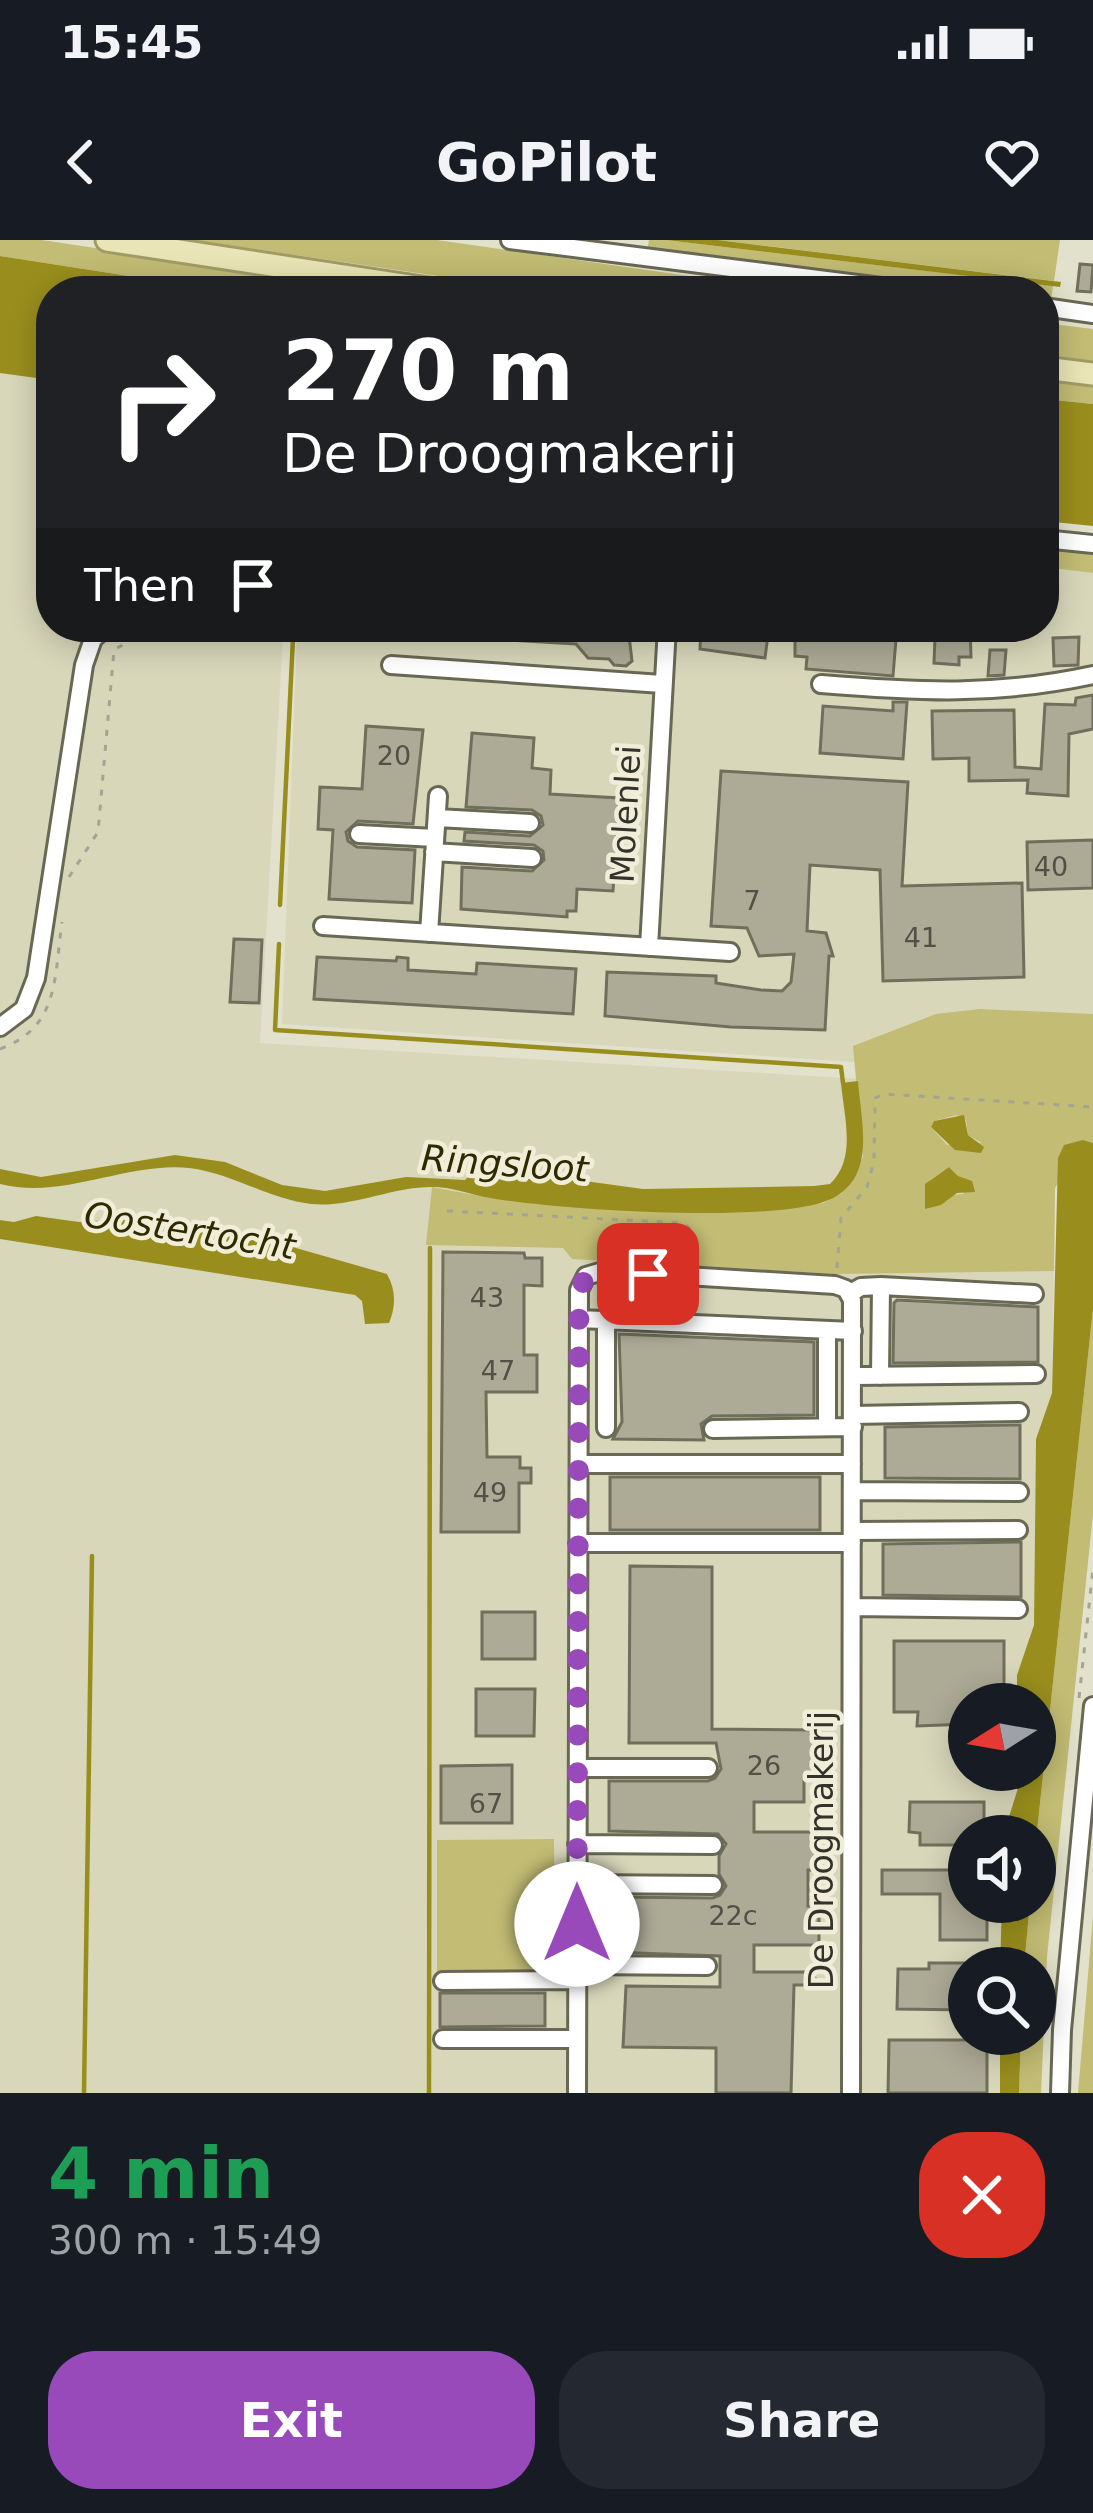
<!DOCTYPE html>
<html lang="en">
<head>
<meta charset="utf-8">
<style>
  body { margin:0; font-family:"DejaVu Sans",sans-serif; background:#242831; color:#f1f3f6; height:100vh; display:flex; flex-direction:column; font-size:45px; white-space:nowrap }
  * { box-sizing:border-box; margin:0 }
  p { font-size:39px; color:#9ea1a6 }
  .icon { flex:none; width:66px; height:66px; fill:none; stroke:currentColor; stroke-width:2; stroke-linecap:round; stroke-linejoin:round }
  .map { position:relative; height:1853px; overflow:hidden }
  .sheet { display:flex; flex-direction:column; background:#171b24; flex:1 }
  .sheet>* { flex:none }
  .guide { position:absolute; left:36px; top:36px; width:1023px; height:366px; border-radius:48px; box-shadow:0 6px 30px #0003; background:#202124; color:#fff; overflow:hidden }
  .needle { width:78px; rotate:259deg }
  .controls { position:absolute; left:948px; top:1443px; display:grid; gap:24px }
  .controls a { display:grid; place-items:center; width:108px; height:108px; border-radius:50%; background:#171b24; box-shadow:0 6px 30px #0003; font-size:60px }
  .pin { position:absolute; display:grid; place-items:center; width:102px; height:102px; color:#fff; margin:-51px; border-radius:24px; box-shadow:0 6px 18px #0006 }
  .me { position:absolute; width:132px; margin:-66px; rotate:0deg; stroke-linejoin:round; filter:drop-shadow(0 0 9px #0008) }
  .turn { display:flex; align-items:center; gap:42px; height:252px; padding:0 48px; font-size:54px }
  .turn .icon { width:156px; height:156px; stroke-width:2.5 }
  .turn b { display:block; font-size:84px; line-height:102px }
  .then { display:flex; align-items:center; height:114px; padding:0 48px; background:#0003; gap:24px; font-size:45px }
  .round { display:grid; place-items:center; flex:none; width:126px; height:126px; border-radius:48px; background:#242831 }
  .head { display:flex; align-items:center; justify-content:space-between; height:204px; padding:0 48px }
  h1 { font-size:72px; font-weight:700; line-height:90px; color:#1e9e55 }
  .primary-button { display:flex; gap:24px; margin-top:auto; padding:24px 48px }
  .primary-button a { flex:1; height:138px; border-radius:48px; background:#984abb; color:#fff; font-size:48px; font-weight:700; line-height:138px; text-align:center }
  .primary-button a+a { background:#242831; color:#f1f3f6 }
  .status { display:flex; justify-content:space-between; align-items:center; height:84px; padding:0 60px; background:#171b24; direction:ltr }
  .status svg { height:33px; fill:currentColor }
  header { display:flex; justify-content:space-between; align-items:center; height:156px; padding:0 48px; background:#171b24; font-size:54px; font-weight:700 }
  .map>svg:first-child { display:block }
</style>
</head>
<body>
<div class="status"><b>15:45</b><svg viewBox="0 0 49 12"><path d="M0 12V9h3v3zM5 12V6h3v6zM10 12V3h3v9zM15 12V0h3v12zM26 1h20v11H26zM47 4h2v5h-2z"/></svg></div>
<header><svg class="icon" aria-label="back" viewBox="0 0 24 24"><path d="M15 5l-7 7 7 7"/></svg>GoPilot<svg class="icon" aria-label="heart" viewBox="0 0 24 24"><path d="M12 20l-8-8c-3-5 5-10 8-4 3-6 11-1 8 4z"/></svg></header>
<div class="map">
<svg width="1093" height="1853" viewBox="0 0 1093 1853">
  <rect width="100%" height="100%" fill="#e2e1cb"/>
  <!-- built -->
  <path fill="#d9d7ba" d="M0 123 51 130V387H1044V327L1093 333V838L282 784 297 393 283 395 260 803 1065 851 1055 948 1052 1153 1036 1199 1034 1385 1017 1435V1464H969V1530H1018V1548L1003 1596H969V1662H1002L1000 1728H969V1794H1000V1853H0Z"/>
  <!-- green -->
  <path fill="#c2bc74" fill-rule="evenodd" d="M0 0H42L380 51H225L0 16Z
    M193 0H437L794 51H540Z
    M649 0H666L1053 46 1051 62 1044 61V51H968L647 12Z
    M718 0H1060L1054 41Z
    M1044 83 1093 89V125L1044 119Z
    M1044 139 1093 145V164L1044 159Z
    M1044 306 1093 312V333L1044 327Z
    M980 769 1093 774V903L1083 900 1055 948 1054 1031 836 1034 572 1019 563 1008 426 1005 432 947 490 958 655 972 720 973 824 963 843 952 863 917 853 806 936 774ZM956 875 966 880 968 895 982 903 947 905 931 887 934 881ZM949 927 958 936 972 942 963 954 953 955 947 961 930 940Z
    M1093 1069V1274L1047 1717 1041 1853H1019L1021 1794H1035V1728H1024L1030 1662H1035V1610Z
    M554 1599 555 1730 437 1732V1600Z
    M1093 1676V1853H1078Z"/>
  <!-- water -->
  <path fill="#998e1d" d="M666 0H718L1061 42 1060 47Z
    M0 16 225 51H51V140L0 133Z
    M1044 159 1093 164V286L1044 281Z
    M858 841C861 882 876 933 835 957 786 986 552 969 490 958 472 955 455 948 437 947 394 945 354 968 311 964 268 959 232 933 189 928 125 922 64 960 0 944V929L41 937 175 915 225 922 282 945 325 951 406 937 465 940 476 929V939H570L643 949 814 946 830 944C857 919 844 877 841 843Z
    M964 875 968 895 984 907 981 913 955 910 931 887 934 881Z
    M1083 900 1093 903V1069L1035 1610V1596H1003L1018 1548V1530H1035V1464H1017V1435L1034 1385 1036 1199 1052 1153 1058 918 1064 905Z
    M949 927 958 936 972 941 975 952 957 953 941 965 925 969V944Z
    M36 976 79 982 123 979 240 992 387 1034C396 1050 396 1066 389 1083L365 1084 362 1061 355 1055 0 999V980L14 982Z
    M1002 1662H1030L1024 1728H1000Z
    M1000 1794H1021L1019 1853H1000Z"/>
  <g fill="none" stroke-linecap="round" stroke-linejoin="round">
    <!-- stream -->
    <path stroke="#998e1d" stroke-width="4.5" d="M280 665 293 398
      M279 704 275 790 841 827 843 843
      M84 1853 92 1316
      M429 1853 430 1008"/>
  </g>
  <!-- building -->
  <path fill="#adab96" stroke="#706f5b" stroke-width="3" d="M1080 24 1093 25 1091 52 1077 51Z
    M457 387H628L632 421 626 426 614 425 609 419 588 418 576 404 457 397Z
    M701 387H769L765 418 700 409Z
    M795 387H897L893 436 806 429 807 417 795 416Z
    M945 387H970L971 417H959V425L934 423 935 398H944Z
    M1079 397 1078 425 1054 426 1053 398Z
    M990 410H1006L1004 435 988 436Z
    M1093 455V489L1069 494 1068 556 1027 553 1028 540 969 541V518L933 519 932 471 1014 470 1015 527 1041 529 1045 464 1075 465 1076 458Z
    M893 462H907L903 519 820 513 823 466 893 471Z
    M366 486 423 490 413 584 358 581 346 592 348 601 357 607 415 610 412 663 329 659 333 590 318 589 320 547 362 549Z
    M472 493 534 498 532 528 551 530 550 554 619 558 613 651 577 649 576 671H567V677L461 669 462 627 532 631 544 620 543 611 534 605 464 601 465 592 530 596 543 585 541 576 532 570 466 567Z
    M721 531 908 542 902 646 1022 643 1024 737 883 741 880 630 810 625 807 691 826 693 833 716H829L825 790 731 787 605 776 607 732 716 736V743L761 750 782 751 791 742 794 714 759 716 747 688 711 686Z
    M1093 600V648L1028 650 1027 602Z
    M234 699 262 700 259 763 230 762Z
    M317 717 396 721 397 717 408 718V730L476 734 477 723 576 729 573 774 314 759Z
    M443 1012 524 1013 525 1018H542V1046L524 1045V1115H537V1152H486L487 1217H520V1228H531V1243H519V1292H441Z
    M897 1060 1038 1067V1122L893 1123 894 1063Z
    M619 1094 814 1102V1175L712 1176 701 1184 704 1200 613 1199 622 1182Z
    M1014 1185H1020V1239L885 1238V1187Z
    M610 1237H820V1290H610Z
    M1021 1302V1357L883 1355V1304Z
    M630 1326 712 1327V1489L816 1490V1534H804V1562H754V1592H819V1630H808V1666H819V1705H754V1732H810L815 1738 810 1745H794L791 1853H716V1808L623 1807 626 1746 720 1747V1716L609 1712V1657L713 1658 720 1655 726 1646 719 1634V1616L726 1604 718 1594 609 1591V1541H708L715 1538 721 1529 716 1503H629Z
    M482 1372H535V1419H482Z
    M894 1401H1004V1464H969V1484L917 1486 918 1472H894Z
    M476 1449H535L534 1496H476Z
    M512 1525V1583H441V1526Z
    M910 1562H984V1593L969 1596V1605H920V1593L909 1592Z
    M882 1630H969V1662H987V1700H940V1654H882Z
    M929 1723H969V1770L897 1769 898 1729H929Z
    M440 1753H545V1786L440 1787Z
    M889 1800H987V1853H888Z"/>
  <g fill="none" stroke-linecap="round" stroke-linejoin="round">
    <defs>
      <path id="minor" d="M510 0 913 51
        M1044 67 1093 74
        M1044 299 1093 304
        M391 425 662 444
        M821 444C920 452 995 456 1093 435
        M437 578 530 583
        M359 594 435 598
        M434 612 532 618
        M323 686 730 712
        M429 693 438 556
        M649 707 667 387
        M0 787 24 769 36 738 84 425 93 399 106 387
        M849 1054 861 1047 881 1046 1034 1054
        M579 1079 853 1091
        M827 1090V1187
        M853 1136 1036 1134
        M880 1136 881 1046
        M853 1175 1019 1172
        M606 1188V1080
        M713 1189 853 1187
        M579 1224H852
        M852 1251 1019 1252
        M852 1291 1018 1290
        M578 1303H852
        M852 1367 1018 1369
        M578 1528H708
        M577 1604 713 1605
        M577 1644 713 1645
        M577 1725 707 1726
        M443 1741 577 1740
        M443 1799H577
        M577 1853 579 1050 586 1036 603 1031 835 1045 846 1049 852 1060 851 1853
        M1060 1853 1062 1790 1093 1466"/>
      <path id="major" d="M107 0 442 51
        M1044 128 1093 134"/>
    </defs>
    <!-- minor casing -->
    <use href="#minor" stroke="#696854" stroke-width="22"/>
    <!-- major casing -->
    <use href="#major" stroke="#a19c66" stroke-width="27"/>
    <!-- path -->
    <path stroke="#a5a493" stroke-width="3" stroke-dasharray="6 9" stroke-linecap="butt" d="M69 637 98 592 114 410 134 398 212 387
      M0 809C60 787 54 737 62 682
      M447 971 684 983 695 993 693 1021
      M837 1028 841 978 867 947 874 921 875 858 884 854 1093 867
      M1079 1458 1093 1329"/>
    <!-- minor -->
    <use href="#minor" stroke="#fff" stroke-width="16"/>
    <!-- major -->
    <use href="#major" stroke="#e9e5b6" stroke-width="21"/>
  </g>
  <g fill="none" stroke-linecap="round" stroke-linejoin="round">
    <!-- route -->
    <path stroke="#984abb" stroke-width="21" stroke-dasharray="0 37.8" d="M577 1684 579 1050C590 1022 622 1032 648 1034"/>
  </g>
  <g text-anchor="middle" stroke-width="9" stroke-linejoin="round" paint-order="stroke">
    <!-- number labels -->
    <g font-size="27" fill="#525146">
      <text x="394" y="525">20</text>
      <text x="1051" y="636">40</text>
      <text x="752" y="670">7</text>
      <text x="921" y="707">41</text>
      <text x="487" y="1067">43</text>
      <text x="498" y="1140">47</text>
      <text x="490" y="1262">49</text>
      <text x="764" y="1535">26</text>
      <text x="486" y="1573">67</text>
      <text x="733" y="1685">22c</text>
    </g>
    <!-- street labels -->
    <g font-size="33" fill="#34332b" stroke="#f0eed8">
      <text transform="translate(625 574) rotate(-87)" y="12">Molenlei</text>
      <text transform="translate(821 1610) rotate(-90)" y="12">De Droogmakerij</text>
    </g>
    <!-- water labels -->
    <g font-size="36" font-style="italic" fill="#2e2a00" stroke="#f0eed8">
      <text transform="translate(505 923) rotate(4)" y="13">Ringsloot</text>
      <text transform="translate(190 990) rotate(9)" y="13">Oostertocht</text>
    </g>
  </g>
</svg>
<div class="controls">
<a><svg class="needle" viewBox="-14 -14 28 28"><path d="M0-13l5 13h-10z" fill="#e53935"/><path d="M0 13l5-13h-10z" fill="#9ea1a6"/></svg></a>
<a><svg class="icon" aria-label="sound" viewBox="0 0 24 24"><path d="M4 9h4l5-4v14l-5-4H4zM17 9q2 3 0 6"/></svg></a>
<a><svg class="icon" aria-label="search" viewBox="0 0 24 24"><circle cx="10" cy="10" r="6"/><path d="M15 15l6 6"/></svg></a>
</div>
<div class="pin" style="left:648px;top:1034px;background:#d93025"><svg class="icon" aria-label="arrive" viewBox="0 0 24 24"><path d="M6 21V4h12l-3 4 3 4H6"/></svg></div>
<svg class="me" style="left:577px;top:1684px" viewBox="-20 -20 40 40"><circle r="19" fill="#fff"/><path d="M0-13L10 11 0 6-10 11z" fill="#984abb"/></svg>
<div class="guide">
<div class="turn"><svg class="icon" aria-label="right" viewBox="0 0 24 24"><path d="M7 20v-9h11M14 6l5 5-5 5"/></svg><div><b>270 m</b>De Droogmakerij</div></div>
<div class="then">Then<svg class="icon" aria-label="arrive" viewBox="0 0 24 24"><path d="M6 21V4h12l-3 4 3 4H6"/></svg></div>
</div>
</div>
<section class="sheet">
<div class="head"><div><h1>4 min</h1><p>300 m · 15:49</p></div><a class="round" style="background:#d93025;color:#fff"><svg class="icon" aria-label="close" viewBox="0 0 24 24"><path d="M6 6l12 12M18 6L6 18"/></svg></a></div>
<div class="primary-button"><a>Exit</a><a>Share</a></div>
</section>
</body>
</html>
